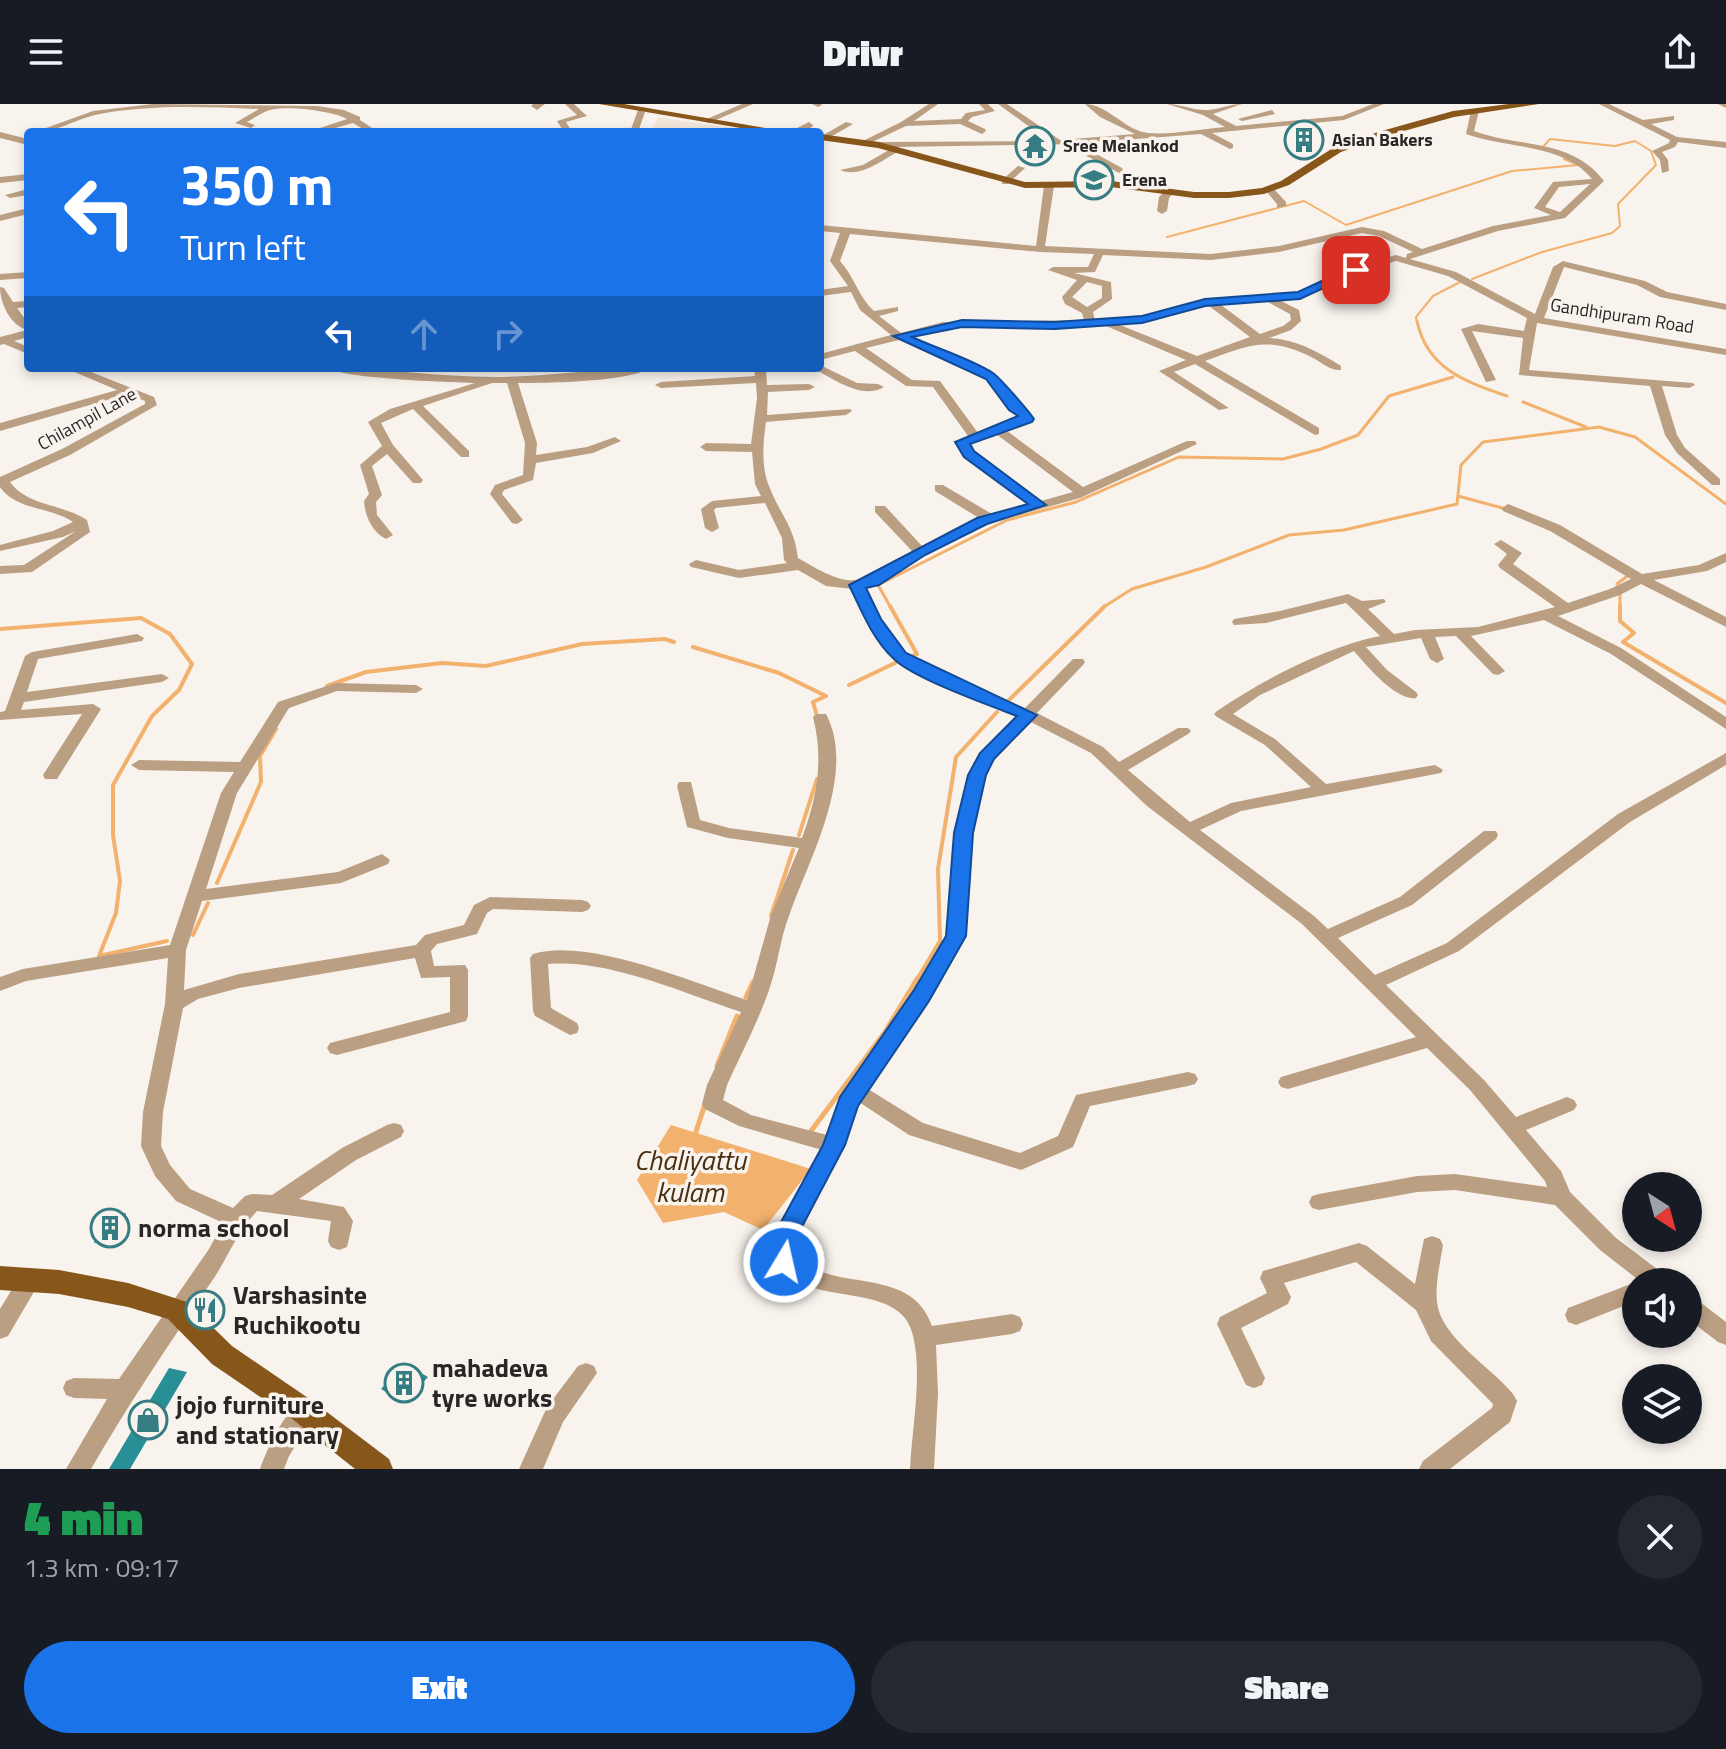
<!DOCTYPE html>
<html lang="en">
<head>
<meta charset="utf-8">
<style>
  body { margin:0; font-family:"Titillium Web",sans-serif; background:#242831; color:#f1f3f6; height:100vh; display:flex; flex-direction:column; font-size:30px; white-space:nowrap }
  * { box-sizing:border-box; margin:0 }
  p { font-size:26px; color:#9ea1a6 }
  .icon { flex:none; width:44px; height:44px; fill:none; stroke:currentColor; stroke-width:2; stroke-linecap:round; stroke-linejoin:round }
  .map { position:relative; height:1365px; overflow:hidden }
  .details { display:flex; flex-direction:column; background:#171b24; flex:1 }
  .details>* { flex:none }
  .hud { position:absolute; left:24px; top:24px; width:800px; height:244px; border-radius:8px; box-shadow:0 4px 12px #0003; background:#1a73e8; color:#fff; overflow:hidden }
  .needle { width:52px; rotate:144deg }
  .fabs { position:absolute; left:1622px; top:1068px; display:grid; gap:16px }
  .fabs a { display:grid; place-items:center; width:80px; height:80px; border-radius:50%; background:#171b24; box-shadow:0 4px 12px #0003; font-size:40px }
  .pin { position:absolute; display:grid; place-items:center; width:68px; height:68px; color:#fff; margin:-34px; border-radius:16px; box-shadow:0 4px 12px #0006 }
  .me { position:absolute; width:88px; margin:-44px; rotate:9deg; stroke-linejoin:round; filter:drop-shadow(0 0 6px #0008) }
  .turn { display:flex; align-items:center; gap:28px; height:168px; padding:0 24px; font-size:36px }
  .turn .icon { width:104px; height:104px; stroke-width:2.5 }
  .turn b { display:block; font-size:56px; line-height:68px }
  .lanes { display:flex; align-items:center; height:76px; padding:0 24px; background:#0003; justify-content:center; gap:40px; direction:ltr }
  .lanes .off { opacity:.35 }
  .round { display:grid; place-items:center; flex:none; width:84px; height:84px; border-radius:42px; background:#242831 }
  .head { display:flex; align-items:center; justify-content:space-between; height:136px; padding:0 24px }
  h1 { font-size:48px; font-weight:800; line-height:60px; color:#1e9e55 }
  .action { display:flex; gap:16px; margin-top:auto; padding:16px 24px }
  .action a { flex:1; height:92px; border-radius:48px; background:#1a73e8; color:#fff; font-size:32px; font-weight:800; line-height:92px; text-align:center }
  .action a+a { background:#242831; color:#f1f3f6 }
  header { display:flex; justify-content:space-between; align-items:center; height:104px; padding:0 24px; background:#171b24; font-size:36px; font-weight:800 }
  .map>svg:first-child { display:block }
</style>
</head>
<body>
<header><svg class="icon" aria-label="menu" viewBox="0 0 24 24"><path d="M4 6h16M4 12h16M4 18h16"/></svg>Drivr<svg class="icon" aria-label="share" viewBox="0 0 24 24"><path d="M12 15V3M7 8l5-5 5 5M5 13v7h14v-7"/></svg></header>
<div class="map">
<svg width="1726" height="1365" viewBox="0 0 1726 1365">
  <rect width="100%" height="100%" fill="#f9f3ed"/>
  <!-- built -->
  <path fill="#f2e6da" d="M658 13 746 26 651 28Z"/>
  <!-- water -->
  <path fill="#f2b16d" d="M671 1021 811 1065 763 1126 724 1108 663 1119 637 1076Z"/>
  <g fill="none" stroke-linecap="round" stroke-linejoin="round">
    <!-- stream-far3 -->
    <path stroke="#f2b16d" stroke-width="2" d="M1167 133 1304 97 1346 121 1512 67 1578 61 1564 55
      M1472 175 1542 148 1612 129 1620 122 1618 100 1656 61 1651 47 1635 37 1615 42 1550 35 1542 44
      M1417 219 1416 213 1433 192 1460 178"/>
    <!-- stream-far2 -->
    <path stroke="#f2b16d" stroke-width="3" d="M1417 217C1427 265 1466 278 1507 292
      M1523 298 1586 323
      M1458 392 1506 405
      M1617 480 1630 470
      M1620 491V504
      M891 504 878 481 1007 416 1076 398 1179 353 1283 355 1321 345 1358 331 1389 292 1453 273
      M1102 504 1132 485 1206 463 1289 431 1344 426 1457 400 1461 361 1483 338 1599 323 1635 333 1726 400"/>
    <!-- stream-far1 -->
    <path stroke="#f2b16d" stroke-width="4" d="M890 502 917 550 912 552
      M1620 502V517L1634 529 1623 538 1726 599
      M0 525 141 514 170 530 192 560 179 586 152 612 113 681V731L120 777 116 809 99 852 167 837
      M693 543 779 569 826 592
      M849 581 895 559
      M327 582 366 568 442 559 486 562 582 540 665 535 674 538
      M1008 597 1105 502
      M817 612 813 598 826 592
      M799 731 817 675
      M217 779 261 678 260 652 276 625
      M771 812 793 746
      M193 831 208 799
      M916 877 940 837 938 765 956 653 997 608"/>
    <!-- stream -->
    <path stroke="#f2b16d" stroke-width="5" d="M746 893 753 878
      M717 962 737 912
      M808 1031 885 928 917 875
      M694 1034 705 1000"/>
  </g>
  <!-- building -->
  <path fill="#288f97" d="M126 1109 120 1135 94 1139 100 1113Z
    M404 1259 428 1273 404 1299 381 1285Z
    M169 1264 187 1268 130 1365H109Z"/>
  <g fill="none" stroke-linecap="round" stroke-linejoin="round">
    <!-- minor -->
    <path fill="#bb9f83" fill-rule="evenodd" d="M153 0 317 2 344 6 360 13V16L378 28H368L353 19 321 28H308L347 15C334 7 286 1 270 6 263 8 254 14 247 18L255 21 251 24 235 19 259 5C205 3 149 0 95 11 74 16 57 28 35 28L93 7Z
      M533 0H545L537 6 531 2Z
      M565 0H574L587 12 566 18 572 28H564L557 17 577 11Z
      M742 0H753L709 19 702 17Z
      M812 0H821L822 1 818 3Z
      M929 0H938L914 17 961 15 966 9 985 6 979 0H988L995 7 972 13 968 17 985 25 986 27 982 30 960 20 906 22 868 40 861 38 901 18Z
      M998 0H1007L1060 36 1135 30 1100 13 1085 0C1107 0 1126 27 1148 29 1171 31 1202 25 1225 23L1203 11 1167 0C1181 0 1195 7 1208 6 1220 5 1230 0 1242 0L1213 10 1236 22 1342 12 1373 0H1384L1344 16 1212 29 1233 40V44L1230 45 1201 30 1084 39 1087 45 1122 64 1123 66 1119 69 1081 49 1076 40 894 43 898 46 897 48C880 58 859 74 840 66L863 61 894 43H876V39L879 38 1049 37Z
      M1599 0H1609L1643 16 1674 12V16L1651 20 1677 33 1726 38V44L1678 38 1675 43 1662 48 1668 56 1669 67 1662 69 1660 56 1652 47 1669 39 1670 36Z
      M1718 0H1726V4Z
      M1475 5 1479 7 1474 27C1520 44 1571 34 1604 77L1565 114 1498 127 1410 155 1456 168 1535 210 1553 163 1563 157 1645 177 1667 188 1726 200V206L1660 193 1637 181 1564 163 1544 214 1726 245V251L1537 219 1529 266 1693 279 1695 281 1689 284 1662 282 1677 331 1685 344 1720 375V381H1712L1677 349 1665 331 1650 282 1519 271 1523 234 1472 227 1496 276 1486 278 1461 225 1478 220 1524 227 1527 214 1448 172 1396 157 1360 168 1304 193 1279 196 1299 206 1301 217 1291 226 1269 234C1295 235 1319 248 1341 262V266C1330 267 1323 259 1313 254 1268 231 1249 241 1205 257L1319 324V330L1315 331 1195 260 1174 268 1229 304 1219 306 1159 267 1186 256 1106 222 943 224 910 233 994 271 1034 315 1007 327 1083 383 1187 337H1195L1197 340 1080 394 987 420 925 451 878 480 865 483C879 513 893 540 920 560L1025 604 1073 555H1083L1085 558 1083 561 1037 609 1103 643 1119 658 1178 624H1188L1191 627 1188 630 1128 666 1190 718 1231 699 1311 683 1265 641 1217 613 1214 610 1217 607C1263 576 1325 543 1380 532L1346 499 1266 519 1234 521 1232 518 1234 515 1280 507 1348 490 1362 497 1384 495 1386 498 1368 505 1394 530 1415 526 1478 523 1555 503 1500 464 1498 461 1507 450 1494 440 1501 436 1522 449 1513 460 1568 499 1610 485 1631 475 1550 427 1503 407 1502 404 1508 400 1560 421 1642 470 1699 461 1726 449V458L1707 467 1654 476 1726 513V523L1641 480 1620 491 1558 512 1621 544 1726 613V625L1611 550 1544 516 1471 532 1505 567 1498 571 1493 570 1456 532 1435 533 1444 555 1437 559 1430 555 1421 534 1366 543 1387 566 1416 588 1418 591 1416 594C1396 597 1367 562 1354 547L1260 591 1233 610 1275 635 1326 680 1435 661 1443 666 1441 669 1241 707 1200 726 1314 812 1328 825 1400 793 1484 727H1496L1498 731 1496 735 1412 801 1338 834 1375 871 1447 839 1618 710 1726 649V661L1630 718 1459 847 1386 881 1484 976 1516 1013 1567 993 1574 996 1577 1001 1574 1006 1526 1026 1561 1067 1570 1088 1616 1134 1665 1171 1668 1178H1641L1600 1146 1555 1101 1455 1086 1417 1088 1319 1106 1312 1104 1309 1098 1312 1092 1319 1090 1417 1072 1455 1070 1547 1083 1545 1077 1470 986 1427 944 1288 985 1281 983 1278 978 1281 973 1416 933 1302 820 1147 702 1091 649 1029 617 993 655 985 671 972 729 965 832 929 897 868 985 923 1019 1020 1049 1058 1032 1076 991 1188 968 1195 970 1198 975 1195 980 1188 982 1090 1002 1073 1043 1021 1066 909 1031 859 998 844 1041 792 1145C821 1194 910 1156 932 1222L1012 1210 1020 1213 1023 1220 1020 1227 1012 1230 936 1241 938 1290 934 1365H910C912 1323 924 1264 911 1225 895 1179 811 1201 782 1166 777 1161 774 1152 770 1145L822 1046 739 1022 705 1005 702 1000 707 981 741 908C683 889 609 855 548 860L551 904 577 919 579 924 577 929 570 931 535 912 533 907 530 854 533 850C588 833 691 878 747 896L771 811 799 744 728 734 687 723 677 682 679 678H691L700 716 729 724 802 734C817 693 824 656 813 613L816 610H826C857 669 810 753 790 809 780 834 778 861 769 886 758 918 741 950 727 981L723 996 751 1011 827 1031 841 994 915 887 947 832 956 729 969 671 980 650 1017 612 910 566C882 545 866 516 852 485L826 482 798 466 739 474 691 463 689 460 696 456 739 466 787 459 784 456 782 434 765 399 716 404 714 406 719 424 712 428 705 424 701 405 712 397 761 392 755 380 752 348 706 347 700 343 706 339 751 340 757 294 756 279 661 284 655 281 661 278 755 272 754 264H766L767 281 809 280 815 283 809 286 768 288 767 311 850 305 852 307 846 311 766 318C763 338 761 363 769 382 780 411 794 421 798 454 856 488 857 481 912 447L875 408V402H885L922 442 979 414 935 387V381H943L992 410 1029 400 965 353 956 338 968 332 933 283 906 282 855 247 820 256V250L891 231 860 206 851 188 820 192V186L848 182 830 157 840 129 820 127V121L1036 142 1044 82 1049 79 1054 82 1045 142 1211 150 1279 142 1362 123 1384 127 1422 145 1493 122 1551 111 1534 104 1553 78 1592 75C1563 39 1507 45 1466 30L1471 7ZM1590 80 1560 108 1545 103 1559 83ZM1362 129 1379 132 1413 148 1407 150 1406 154 1396 151 1352 164 1298 188 1211 195 1152 210 1095 216 1093 208 1112 195 1111 178 1074 169 1095 168 1103 151 1211 156 1279 148ZM850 130 1040 148 1094 150 1088 163H1053L1048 166 1077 176 1062 193 1065 200 1082 209 1084 216 943 218 901 229 879 212 898 207V203L874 207C859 194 854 172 840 157ZM1087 178 1102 182V194L1087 203 1072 193ZM1266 197 1290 210 1291 216 1283 222 1260 230 1221 201ZM1209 202 1250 233 1197 252 1120 221 1153 216ZM899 236 986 275 1020 314 978 329 940 277 912 276 866 244ZM996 330 1073 388 1041 397 974 348 969 340Z
      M638 6 645 8 638 28H630Z
      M1272 6 1275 10 1242 17 1238 15Z
      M809 18 813 21 812 23 800 28H789Z
      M846 18 853 20 827 35 820 33Z
      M0 28 28 35V41L0 34Z
      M1018 62 1025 64 1008 80H1002V76Z
      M28 70V76L0 79V73Z
      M1266 83H1272L1286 98V102L1277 104V100L1266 87Z
      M28 85V91L10 94 5 91Z
      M1166 86 1174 88 1169 94 1167 107 1162 110 1157 107 1159 93Z
      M28 104V110L0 117V111Z
      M28 168V174L0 176V170Z
      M0 183 4 184 13 198 28 197V203L17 204 28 219V233L14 237 28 243V250L4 240 0 241V233L27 226C10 221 0 199 0 183Z
      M820 261 857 279 878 280 884 283C863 296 835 276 816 266L814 264H820Z
      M65 264H81L154 293 157 301 70 351 10 378C27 402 63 400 87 416L90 428 32 468 0 470V462L24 461 76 427 63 433 0 447V441L53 427 73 418C49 402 17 407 0 383V373L62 345 145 300V297L128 290 0 327V319L117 286Z
      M328 264C384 264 439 273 495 273 547 273 598 264 650 264 628 278 547 279 518 279L537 339 536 351 587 343 615 333 621 337 593 349 536 359 533 376 504 386 502 390 523 416 517 420 512 419 490 390 495 381 523 371 525 339 507 279H492L423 302 469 347V353H461L413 305 381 319 393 341 423 376 421 379H413L387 350 372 362 382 391 376 398 377 411 393 431 386 435C372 428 365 412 364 397L369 390 360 361 382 342 368 318 390 305 475 279C449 278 346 275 328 264Z
      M137 530 144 534 142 537 38 555 27 588 162 570 169 574 162 578 24 598 21 606 93 600 101 605 57 675H45L43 671 82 610 0 616V608L5 607 25 552 32 548Z
      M336 579 416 581 423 585 416 589 337 587 289 604 237 689 206 785 338 768 382 750 390 756 388 760 341 779 202 797 186 846 184 886 239 870 416 841 425 831 464 821 474 801 490 793 582 796 588 798 591 802 588 806 582 808 493 805 487 809 477 830 437 840 431 847 434 862 465 861 468 866V912L466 917 337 951 330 949 327 944 330 939 450 908V873L421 874 415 854 239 884 198 895 183 904 163 1008 161 1042 170 1061 190 1085 233 1104 245 1092 252 1090 272 1091 342 1044 387 1021 394 1019 401 1021 404 1027 401 1033 356 1056 299 1095 344 1103 353 1117 347 1143 339 1146 331 1143 328 1137 331 1117 257 1107C238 1127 229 1151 214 1174 171 1237 129 1299 91 1365H66L107 1295 74 1294 66 1291 63 1284 66 1277 74 1274 119 1275 209 1145 223 1119 176 1097 155 1072 141 1042 143 1008 165 900 168 854 26 877 0 887V873L23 865 170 841 221 689 234 668 139 666 131 661 139 656 240 658 278 598Z
      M1432 1132 1440 1135 1443 1141C1440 1160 1435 1179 1437 1198 1440 1233 1492 1264 1513 1290L1517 1297 1510 1318 1450 1365H1419L1423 1357 1492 1304 1493 1300 1431 1237 1416 1206 1356 1158 1284 1179 1291 1193 1288 1200 1241 1224 1265 1274 1262 1281 1254 1284 1246 1281 1217 1220 1220 1213 1267 1189 1260 1174 1263 1167 1359 1139 1367 1142 1415 1180 1424 1135Z
      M30 1167 38 1169 41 1176 8 1232 0 1235V1205L22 1169Z
      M1636 1178V1197L1576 1221 1568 1218 1565 1211 1568 1204Z
      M1688 1192 1696 1195 1726 1218V1241L1718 1238 1688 1215Z
      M586 1259 594 1262 597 1269 563 1318 543 1365H519L547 1303 578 1262Z
      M305 1296 313 1300 317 1307 289 1352 284 1365H260C267 1345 285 1304 305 1296Z"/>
    <!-- major -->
    <path fill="#87561b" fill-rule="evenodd" d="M599 0H624L789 28H764Z
      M1509 0H1539L1454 13 1386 32 1341 48 1289 81 1264 90 1229 94H1194L1111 83 1025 84 878 44 820 36V30L879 38 1025 78 1111 77 1194 88H1229L1262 84 1281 77 1333 44 1378 28 1453 7Z
      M0 1162 59 1166 128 1179 187 1198 232 1242 311 1296 389 1355 393 1365H355L291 1314 212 1260 168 1215 128 1203 59 1190 0 1186Z"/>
  </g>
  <!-- route -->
  <path fill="#1a73e8" stroke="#114b97" stroke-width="2" d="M1352 163 1362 166 1300 195 1205 202 1142 219 1055 225 962 223 912 233C938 245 969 254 993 269 999 273 1029 307 1034 315L1032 318 970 340 974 347 1046 401 987 420 925 451 879 481 866 484 881 515 906 549 1037 611 994 655 986 671 973 729 966 832 929 897 858 1002 845 1041 797 1132 793 1145 797 1158 793 1166 784 1169 776 1166 768 1145 774 1131 823 1041 840 993 914 886 946 832 954 729 968 671 980 649 1017 612C988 601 913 574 894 555 873 536 861 506 849 481L977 414 1028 400 964 353 955 338 1018 312 1009 306 986 275 893 232 962 216 1055 218 1142 212 1205 195 1298 188Z"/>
  <!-- icons -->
  <defs>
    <symbol id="building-ring" viewBox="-11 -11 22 22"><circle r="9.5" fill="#f9f3ed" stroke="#357d83" stroke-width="1.5"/><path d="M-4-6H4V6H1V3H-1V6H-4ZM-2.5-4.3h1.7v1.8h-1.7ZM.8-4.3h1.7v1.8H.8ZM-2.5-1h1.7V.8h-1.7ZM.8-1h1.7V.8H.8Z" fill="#357d83"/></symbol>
    <symbol id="temple-ring" viewBox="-11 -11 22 22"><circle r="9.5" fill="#f9f3ed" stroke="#357d83" stroke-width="1.5"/><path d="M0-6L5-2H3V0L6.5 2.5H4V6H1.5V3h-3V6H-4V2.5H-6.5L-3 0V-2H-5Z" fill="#357d83"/></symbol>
    <symbol id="school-ring" viewBox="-11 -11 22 22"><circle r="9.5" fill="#f9f3ed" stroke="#357d83" stroke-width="1.5"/><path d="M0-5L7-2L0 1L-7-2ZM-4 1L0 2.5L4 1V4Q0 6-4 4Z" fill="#357d83"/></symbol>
    <symbol id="restaurant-ring" viewBox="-11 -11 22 22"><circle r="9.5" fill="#f9f3ed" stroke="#357d83" stroke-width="1.5"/><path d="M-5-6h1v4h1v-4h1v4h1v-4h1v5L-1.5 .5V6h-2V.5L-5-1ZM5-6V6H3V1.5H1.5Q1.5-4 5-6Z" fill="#357d83"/></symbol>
    <symbol id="shop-ring" viewBox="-11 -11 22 22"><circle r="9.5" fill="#f9f3ed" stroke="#357d83" stroke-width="1.5"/><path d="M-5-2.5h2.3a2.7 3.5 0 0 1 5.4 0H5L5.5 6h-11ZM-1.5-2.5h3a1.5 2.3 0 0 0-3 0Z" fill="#357d83"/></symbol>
  </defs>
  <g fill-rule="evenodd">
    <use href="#building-ring" x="1282" y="14" width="44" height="44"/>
    <use href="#temple-ring" x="1013" y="20" width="44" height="44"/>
    <use href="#school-ring" x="1072" y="54" width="44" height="44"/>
    <use href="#building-ring" x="88" y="1102" width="44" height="44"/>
    <use href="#restaurant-ring" x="183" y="1184" width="44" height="44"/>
    <use href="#building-ring" x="382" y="1257" width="44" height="44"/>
    <use href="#shop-ring" x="126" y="1294" width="44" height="44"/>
  </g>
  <g text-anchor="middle" stroke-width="7" stroke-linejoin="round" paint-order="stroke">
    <!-- far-poi labels -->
    <g font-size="18" font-weight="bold" fill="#292725" stroke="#f9f3ed" text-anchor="start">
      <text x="1332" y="42">Asian Bakers</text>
      <text x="1063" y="48">Sree Melankod</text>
      <text x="1122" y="82">Erena</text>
    </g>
    <!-- far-street labels -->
    <g font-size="18" fill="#292725" stroke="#f9f3ed">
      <text transform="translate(1622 212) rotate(9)" y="6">Gandhipuram Road</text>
      <text transform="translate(87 315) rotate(-29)" y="6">Chilampil Lane</text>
    </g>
    <!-- near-poi labels -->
    <g font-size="26" font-weight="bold" fill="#292725" stroke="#f9f3ed" text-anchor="start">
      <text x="138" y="1133">norma school</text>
      <text x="233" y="1200">Varshasinte<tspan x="233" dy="30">Ruchikootu</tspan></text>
      <text x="432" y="1273">mahadeva<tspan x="432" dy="30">tyre works</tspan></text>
      <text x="176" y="1310">jojo furniture<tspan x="176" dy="30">and stationary</tspan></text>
    </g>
    <!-- near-water labels -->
    <g font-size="28" font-style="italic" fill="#492f12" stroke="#f9f3ed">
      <text x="690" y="1066">Chaliyattu<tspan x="690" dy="32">kulam</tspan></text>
    </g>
  </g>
</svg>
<div class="fabs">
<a><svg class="needle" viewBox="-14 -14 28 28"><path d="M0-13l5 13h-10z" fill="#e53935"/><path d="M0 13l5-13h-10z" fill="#9ea1a6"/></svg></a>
<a><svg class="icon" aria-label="sound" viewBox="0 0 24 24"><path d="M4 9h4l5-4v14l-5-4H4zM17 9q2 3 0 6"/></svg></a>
<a><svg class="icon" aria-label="layers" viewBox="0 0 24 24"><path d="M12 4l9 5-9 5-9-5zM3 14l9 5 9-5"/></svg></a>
</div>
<div class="pin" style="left:1356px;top:166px;background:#d93025"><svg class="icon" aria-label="arrive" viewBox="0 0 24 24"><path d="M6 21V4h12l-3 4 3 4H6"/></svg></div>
<svg class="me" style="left:784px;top:1158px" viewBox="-20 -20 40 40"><circle r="17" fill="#1a73e8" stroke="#fff" stroke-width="3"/><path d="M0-11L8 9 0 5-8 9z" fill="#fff"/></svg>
<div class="hud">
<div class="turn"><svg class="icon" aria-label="left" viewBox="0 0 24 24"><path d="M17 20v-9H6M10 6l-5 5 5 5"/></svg><div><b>350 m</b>Turn left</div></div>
<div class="lanes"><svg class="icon" aria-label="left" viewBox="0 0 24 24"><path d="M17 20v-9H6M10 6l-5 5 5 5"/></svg><svg class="icon off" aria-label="ahead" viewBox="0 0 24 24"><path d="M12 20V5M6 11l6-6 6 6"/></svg><svg class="icon off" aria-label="right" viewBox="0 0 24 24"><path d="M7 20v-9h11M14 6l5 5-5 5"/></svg></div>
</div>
</div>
<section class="details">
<div class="head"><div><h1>4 min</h1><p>1.3 km · 09:17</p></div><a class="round"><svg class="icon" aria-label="close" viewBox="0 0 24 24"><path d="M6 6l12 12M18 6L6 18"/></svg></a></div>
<div class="action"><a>Exit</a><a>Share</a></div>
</section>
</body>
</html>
